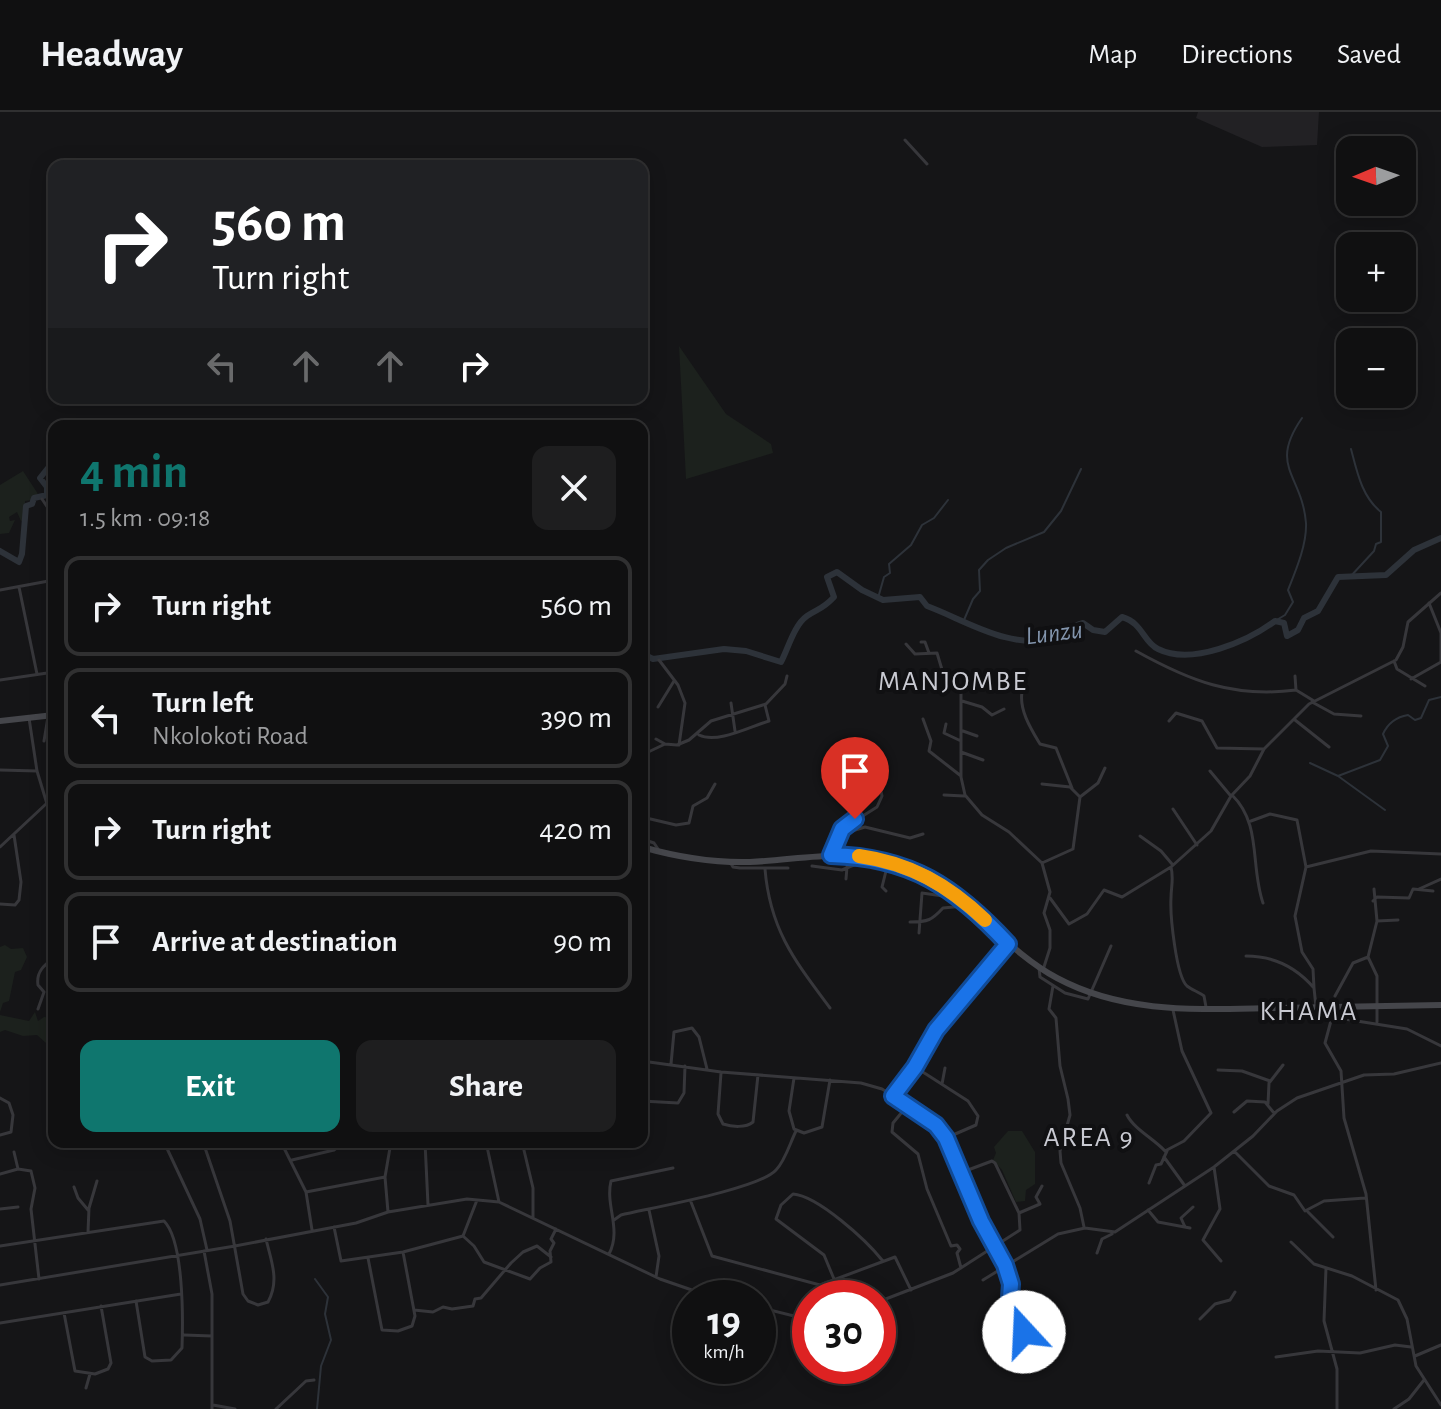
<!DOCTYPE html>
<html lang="en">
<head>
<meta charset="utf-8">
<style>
  body { margin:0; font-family:"Alegreya Sans",sans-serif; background:#1e1e1f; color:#f1f3f6; height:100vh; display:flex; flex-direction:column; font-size:30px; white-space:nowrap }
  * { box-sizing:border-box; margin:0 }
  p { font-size:26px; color:#9c9d9f }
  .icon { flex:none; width:44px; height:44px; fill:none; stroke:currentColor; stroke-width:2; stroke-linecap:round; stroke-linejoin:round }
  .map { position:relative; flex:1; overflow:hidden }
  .details { position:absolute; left:48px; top:308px; width:600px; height:728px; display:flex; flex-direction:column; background:#101011; border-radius:16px; box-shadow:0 4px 20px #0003,0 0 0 2px #303031 }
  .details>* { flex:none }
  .banner { position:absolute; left:48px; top:48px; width:600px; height:244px; border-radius:16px; box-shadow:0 4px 20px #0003,0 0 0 2px #303031; background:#202124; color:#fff; overflow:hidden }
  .needle { width:52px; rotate:268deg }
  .fabs { position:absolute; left:1336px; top:24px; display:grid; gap:16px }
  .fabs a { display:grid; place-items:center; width:80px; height:80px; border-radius:16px; background:#101011; box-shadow:0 4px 20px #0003,0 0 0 2px #303031; font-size:40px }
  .speed { position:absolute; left:672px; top:1168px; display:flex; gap:16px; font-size:40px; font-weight:700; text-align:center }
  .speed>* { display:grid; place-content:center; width:104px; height:104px; border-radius:50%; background:#101011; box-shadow:0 4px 20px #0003,0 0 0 2px #303031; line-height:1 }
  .speed small { font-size:20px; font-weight:400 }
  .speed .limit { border:12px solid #d22; background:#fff; color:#111 }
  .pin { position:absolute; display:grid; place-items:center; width:68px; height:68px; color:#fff; margin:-82px -34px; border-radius:50% 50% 50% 0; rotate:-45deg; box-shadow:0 0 8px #0007 }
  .pin .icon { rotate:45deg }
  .me { position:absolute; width:88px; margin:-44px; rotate:340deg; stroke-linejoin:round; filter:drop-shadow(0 0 6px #0008) }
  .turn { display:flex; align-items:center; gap:28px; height:168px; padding:0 32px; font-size:36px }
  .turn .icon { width:104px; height:104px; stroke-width:2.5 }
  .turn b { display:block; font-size:56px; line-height:68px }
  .lanes { display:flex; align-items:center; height:76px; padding:0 32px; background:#0003; justify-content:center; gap:40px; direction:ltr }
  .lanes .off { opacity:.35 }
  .round { display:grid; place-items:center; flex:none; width:84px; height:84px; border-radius:16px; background:#1e1e1f }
  .overview { display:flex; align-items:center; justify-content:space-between; height:136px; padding:0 32px }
  h1 { font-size:48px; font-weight:700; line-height:60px; color:#0f766e }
  .cta { display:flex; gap:16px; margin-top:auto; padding:16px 32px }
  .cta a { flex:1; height:92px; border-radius:16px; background:#0f766e; color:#fff; font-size:32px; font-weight:700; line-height:92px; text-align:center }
  .cta a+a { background:#1e1e1f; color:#f1f3f6 }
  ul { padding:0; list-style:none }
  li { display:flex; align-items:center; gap:24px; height:100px; margin:0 16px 12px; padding:0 16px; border:4px solid #303031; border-radius:16px }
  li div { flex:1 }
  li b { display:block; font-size:30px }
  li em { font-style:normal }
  header { display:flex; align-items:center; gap:48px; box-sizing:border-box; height:112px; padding:0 40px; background:#101011; border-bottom:2px solid #303031 }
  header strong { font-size:38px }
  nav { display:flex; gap:44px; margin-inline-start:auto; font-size:28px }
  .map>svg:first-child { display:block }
</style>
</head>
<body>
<header>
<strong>Headway</strong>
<nav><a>Map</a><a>Directions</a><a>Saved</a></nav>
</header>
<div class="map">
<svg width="1441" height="1297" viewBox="0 0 1441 1297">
  <rect width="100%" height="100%" fill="#151517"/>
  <!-- built -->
  <path fill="#222124" d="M1198 0H1319L1317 33 1262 35 1196 6Z"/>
  <!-- green -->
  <path fill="#1c211d" d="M679 234 726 302 771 332 773 341 686 367Z
    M23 359 38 382 33 388 25 389 27 406 21 409 17 400 9 405 10 409 15 408 9 421 0 422V373Z
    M5 833 11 837 23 836 27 845 21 858 15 860 9 889 3 891 0 900V835Z
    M35 900 38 909 44 905 54 906V916L50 922H54V938L37 923 23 924 5 918 0 920V903L29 909Z
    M1008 1019H1022L1035 1040V1072L1026 1078 1025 1089 1016 1090 1002 1058 993 1048 996 1041 994 1035Z"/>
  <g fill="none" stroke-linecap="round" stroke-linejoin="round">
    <!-- stream -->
    <path stroke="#2d3239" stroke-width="2" d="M1350 465 1374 439 1376 432 1381 430V400C1362 385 1357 360 1351 337
      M878 486 884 465 890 461 889 452 911 433 922 413 934 406 948 388
      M964 508 973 487 980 479 979 458 988 448 1006 436 1044 420 1061 399 1081 357
      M1275 509 1285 503 1293 490 1288 478C1296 458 1307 432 1306 411 1302 362 1268 355 1302 306
      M1310 651 1338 664 1385 698
      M1338 664 1380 648 1388 634 1383 622C1388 611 1396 605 1408 603L1415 608 1421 606 1429 588 1441 585
      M315 1167 328 1185 325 1202 331 1228 321 1254 317 1297"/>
    <!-- river -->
    <path stroke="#2d3239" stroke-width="6" d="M0 439 19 450 22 442 26 394 32 392 34 386 47 383V375L40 366 48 356 54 359
      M642 523 645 526 647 544 653 547 724 537 746 539 781 550C788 537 794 513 807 504 819 496 823 497 834 485L827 465 837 460 862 478 883 488 920 485 927 494C965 508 1013 540 1055 525 1065 521 1071 514 1083 511L1093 518 1105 520 1122 505C1143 511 1143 530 1158 537 1192 554 1248 529 1275 509L1284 511 1287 524 1298 518 1304 506 1318 499 1338 465 1386 463 1414 438 1441 426"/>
    <!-- minor -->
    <path stroke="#37373b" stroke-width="3" d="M905 28 927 52
      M42 387 54 405
      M19 475 37 562
      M0 478 54 468
      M1429 491 1441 521V550
      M921 530H925L929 541
      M906 532 915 542 937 541 943 561 955 570 961 580V665L965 683 982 703 1009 720 1042 751
      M1136 539C1190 569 1233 586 1296 578L1314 589
      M659 548 678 573 685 591 679 633
      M1394 549 1397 557 1425 574
      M1295 564 1296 578
      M1411 567 1441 550
      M0 568 54 560
      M1022 580C1019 598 1031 617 1040 632L1056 636 1072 676
      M962 589 982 595 992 603 1004 597
      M1312 590 1334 602 1361 604
      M731 591 735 619
      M658 595 674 569
      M29 606 37 659 54 715
      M923 607 931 629 929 639 961 664
      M1295 608 1329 635
      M1169 609 1176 601 1202 609 1217 636 1264 637
      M946 612 944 621 961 629
      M963 619 977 624
      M699 623C717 632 749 615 769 609L765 593
      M656 627 665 632
      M44 629 48 605
      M961 640 983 648
      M642 643 665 632 677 633 689 628 711 609 766 592 785 572 787 564
      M0 658 37 659
      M1210 659 1230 683
      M642 667C653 678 646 692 642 705
      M1042 672 1070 675 1080 685 1073 737 1042 751 1050 780 1044 801 1050 818V836L1043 858
      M944 683 964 684
      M1232 683C1262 712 1250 754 1263 791
      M1080 685 1098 671 1105 656
      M1173 697 1197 733
      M642 705 676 713 689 711 693 694 707 686 715 672
      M1251 709 1270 702 1297 708 1306 755 1295 804 1302 840 1313 857 1314 876
      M839 723 865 715 910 726 923 722
      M1140 724 1161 739 1172 752
      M642 727 654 731 658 737
      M0 735 46 692
      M831 743 842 717 877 695 882 684C881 669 860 652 845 648L837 660
      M730 750 733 755 740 756H788
      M882 750 887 755 882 775 886 779
      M812 754 842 758 868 747
      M1306 755 1371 739 1441 742
      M765 757C770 818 795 849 830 896
      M846 767 847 755
      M1374 777 1377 809 1368 845 1377 864V910
      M1419 777 1441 767
      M1050 786 1069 812 1087 802 1104 778 1122 785 1171 755
      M1373 789 1377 785 1409 786 1413 777 1433 779
      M0 792 15 793 19 788 21 770 14 723
      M1377 809 1398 808
      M910 810C928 810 932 808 943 796L964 794
      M919 821 922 781 957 786
      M1246 844C1273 844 1296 855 1314 876L1316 895
      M642 848 645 852 642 862
      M1039 856 1040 865 1065 881 1088 887 1111 834
      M1053 874 1049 897 1056 906 1060 954 1068 987 1070 1003 1060 1039 1061 1051 1080 1096 1084 1115
      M1335 884 1353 851 1368 845
      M1206 895 1204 884C1199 880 1192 878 1187 874 1176 864 1170 803 1171 786 1171 774 1174 767 1171 755L1211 719 1231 684 1250 664 1264 637 1309 592 1396 548 1403 535 1408 510 1441 481
      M38 897 44 880 38 873C36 860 44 853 54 846
      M642 949 721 960 861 971 882 977 908 993 936 1013 946 1026 981 1109 1005 1153 1011 1172 1010 1186 987 1203
      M671 952 674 920 692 916 699 925 707 957
      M915 955 968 989 978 1004 976 1013 946 1026
      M1218 958 1242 959 1270 969
      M721 961 718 1002 723 1012C732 1015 746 1016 753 1010L758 963
      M794 966 789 999 794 1017 804 1021 822 1015 830 968
      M942 972 945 956
      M893 984 915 955 936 918 1008 832
      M0 986 9 991 13 1003 11 1020 0 1023
      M642 989 678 991 684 981 685 954
      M1268 992 1269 971 1283 953
      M907 994 893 1011 892 1020 918 1042 927 1077 951 1134 957 1133 960 1137 957 1141 961 1156
      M1234 1000 1247 989 1265 990 1274 1001
      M1127 1003C1134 1017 1154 1027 1165 1039L1184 1029 1211 1001 1182 939 1173 898
      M164 1030 200 1107 207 1138
      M203 1030 230 1109 243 1182 248 1189 258 1193 268 1190C280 1168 271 1149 266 1127
      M281 1030 306 1080 312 1118
      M425 1030 428 1093
      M486 1030 499 1090
      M522 1030 533 1076V1105
      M1234 1039 1269 1074 1294 1083 1305 1099 1324 1089 1365 1086
      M14 1040 18 1057
      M1164 1045 1185 1074
      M292 1048 334 1038 344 1030
      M1214 1055 1220 1097 1203 1128 1221 1149
      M0 1062 18 1057 31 1059 35 1076 31 1097 39 1167
      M1149 1071 1156 1053 1161 1052 1167 1039
      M74 1075 78 1086 88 1098
      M306 1080 385 1065
      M691 1090 712 1144 820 1173 895 1145 911 1178
      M0 1097 18 1095
      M649 1098 659 1144 656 1165
      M1148 1098 1158 1110 1190 1116
      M388 1100 385 1065 391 1030
      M1308 1100 1333 1125
      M1019 1101 1040 1092 1036 1085 1042 1074
      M614 1108 621 1103C650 1096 759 1077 776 1058 785 1049 790 1031 796 1019
      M334 1115 341 1149 403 1140 463 1124 477 1088
      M1185 1115 1181 1106 1193 1095
      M88 1120 89 1096 97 1069
      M463 1124 474 1134 484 1150 530 1167 540 1156 551 1150 550 1139 554 1131 551 1127 556 1117
      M1291 1130 1314 1152 1352 1164 1398 1188 1407 1207 1416 1254 1441 1293
      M0 1134 164 1109C184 1129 183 1208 182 1236L171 1248 152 1249 145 1245 136 1189
      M204 1139 212 1182V1297
      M1097 1141 1102 1127 1112 1122
      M609 1142C622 1117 605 1094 611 1069L673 1056
      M368 1146 382 1218 398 1219 412 1214 415 1204 403 1140
      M1326 1156 1324 1209 1337 1257V1297
      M834 1167 824 1143 776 1107 781 1093 793 1082C818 1084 866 1128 882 1148
      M983 1168 1058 1122 1085 1116 1115 1120 1214 1055 1253 1024 1277 999 1297 986 1364 963 1394 962 1441 951
      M0 1173 235 1134 356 1111 388 1100 467 1087 499 1090 660 1167 715 1186
      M820 1173 822 1186
      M1376 1178 1366 1082 1344 1006 1341 959 1325 931 1332 905 1407 917 1441 934
      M1010 1186 1024 1222
      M878 1190 953 1161 1020 1118 1019 1101 995 1051 992 1049 960 1061
      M758 1195 810 1208
      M414 1198 433 1200 443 1195 452 1197 473 1194 475 1187 481 1186 511 1151 523 1140 537 1134 551 1145
      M64 1201 75 1259 95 1262 108 1257 111 1251 101 1194
      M1200 1207 1215 1192 1230 1188 1235 1180
      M0 1211 181 1182
      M184 1223 212 1224
      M1006 1231 1024 1222 1032 1226
      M1415 1244 1441 1233
      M1276 1245 1318 1239 1360 1241 1395 1233 1411 1235
      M86 1276 90 1262
      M213 1293 235 1297
      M276 1297 306 1269 314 1268
      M1394 1297 1409 1287 1424 1268"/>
    <!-- secondary -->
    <path stroke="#45464b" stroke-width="6" d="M0 609 54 603
      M642 735C677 745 714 751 750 750 797 748 843 737 889 749 960 767 995 833 1057 866 1126 903 1201 897 1277 896 1332 895 1386 894 1441 893"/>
  </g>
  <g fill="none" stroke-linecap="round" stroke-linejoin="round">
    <defs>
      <path id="route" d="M855 707 842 717 831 743C911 745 955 775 1008 832L936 918 915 955 893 984 936 1013 946 1026 981 1109 1005 1153 1011 1172 1010 1186 1024 1220"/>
    </defs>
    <!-- route casing -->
    <use href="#route" stroke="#114b97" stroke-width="20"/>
    <!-- route -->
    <use href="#route" stroke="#1a73e8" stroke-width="14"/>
    <!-- slow -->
    <path stroke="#f59e0b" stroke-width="14" d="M859 744C910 751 948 773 985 808"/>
  </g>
  <g text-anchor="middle" stroke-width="8" stroke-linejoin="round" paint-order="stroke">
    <!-- water labels -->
    <g font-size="26" font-style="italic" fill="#8395ad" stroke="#101012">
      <text transform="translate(1054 520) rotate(-7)" y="9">Lunzu</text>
    </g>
    <!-- quarter labels -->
    <g font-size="28" letter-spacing="2" fill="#c9cad2" stroke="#101012">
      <text x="953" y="578">MANJOMBE</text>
      <text x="1309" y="908">KHAMA</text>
      <text x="1089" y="1034">AREA 9</text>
    </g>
  </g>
</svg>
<div class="fabs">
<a><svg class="needle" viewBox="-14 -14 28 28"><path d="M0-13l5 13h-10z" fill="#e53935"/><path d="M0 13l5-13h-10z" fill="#9c9d9f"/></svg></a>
<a>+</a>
<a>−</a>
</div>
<div class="speed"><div>19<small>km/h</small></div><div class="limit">30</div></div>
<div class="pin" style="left:855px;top:707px;background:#d93025"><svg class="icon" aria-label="arrive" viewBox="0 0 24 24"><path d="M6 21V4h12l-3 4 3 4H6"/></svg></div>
<svg class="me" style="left:1024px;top:1220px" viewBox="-20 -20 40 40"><circle r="19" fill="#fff"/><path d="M0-13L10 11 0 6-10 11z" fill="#1a73e8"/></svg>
<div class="banner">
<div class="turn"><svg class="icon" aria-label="right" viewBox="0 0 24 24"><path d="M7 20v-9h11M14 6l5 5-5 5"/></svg><div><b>560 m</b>Turn right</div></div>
<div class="lanes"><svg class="icon off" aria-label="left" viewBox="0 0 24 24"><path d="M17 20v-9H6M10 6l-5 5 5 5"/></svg><svg class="icon off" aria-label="ahead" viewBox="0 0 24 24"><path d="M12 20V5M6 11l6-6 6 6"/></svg><svg class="icon off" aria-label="ahead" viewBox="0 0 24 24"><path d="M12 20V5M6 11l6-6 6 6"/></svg><svg class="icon" aria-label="right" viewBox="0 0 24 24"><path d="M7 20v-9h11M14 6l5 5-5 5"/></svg></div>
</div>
<section class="details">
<div class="overview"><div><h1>4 min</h1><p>1.5 km · 09:18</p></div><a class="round"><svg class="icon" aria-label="close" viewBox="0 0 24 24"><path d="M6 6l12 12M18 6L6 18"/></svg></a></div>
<ul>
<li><svg class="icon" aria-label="right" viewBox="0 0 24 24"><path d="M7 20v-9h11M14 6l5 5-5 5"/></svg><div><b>Turn right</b></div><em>560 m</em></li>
<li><svg class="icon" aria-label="left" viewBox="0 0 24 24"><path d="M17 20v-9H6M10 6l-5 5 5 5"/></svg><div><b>Turn left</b><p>Nkolokoti Road</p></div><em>390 m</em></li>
<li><svg class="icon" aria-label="right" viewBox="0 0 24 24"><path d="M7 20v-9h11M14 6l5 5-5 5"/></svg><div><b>Turn right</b></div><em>420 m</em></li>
<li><svg class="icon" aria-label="arrive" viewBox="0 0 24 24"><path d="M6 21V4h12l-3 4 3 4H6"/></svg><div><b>Arrive at destination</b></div><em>90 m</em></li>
</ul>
<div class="cta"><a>Exit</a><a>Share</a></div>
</section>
</div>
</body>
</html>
